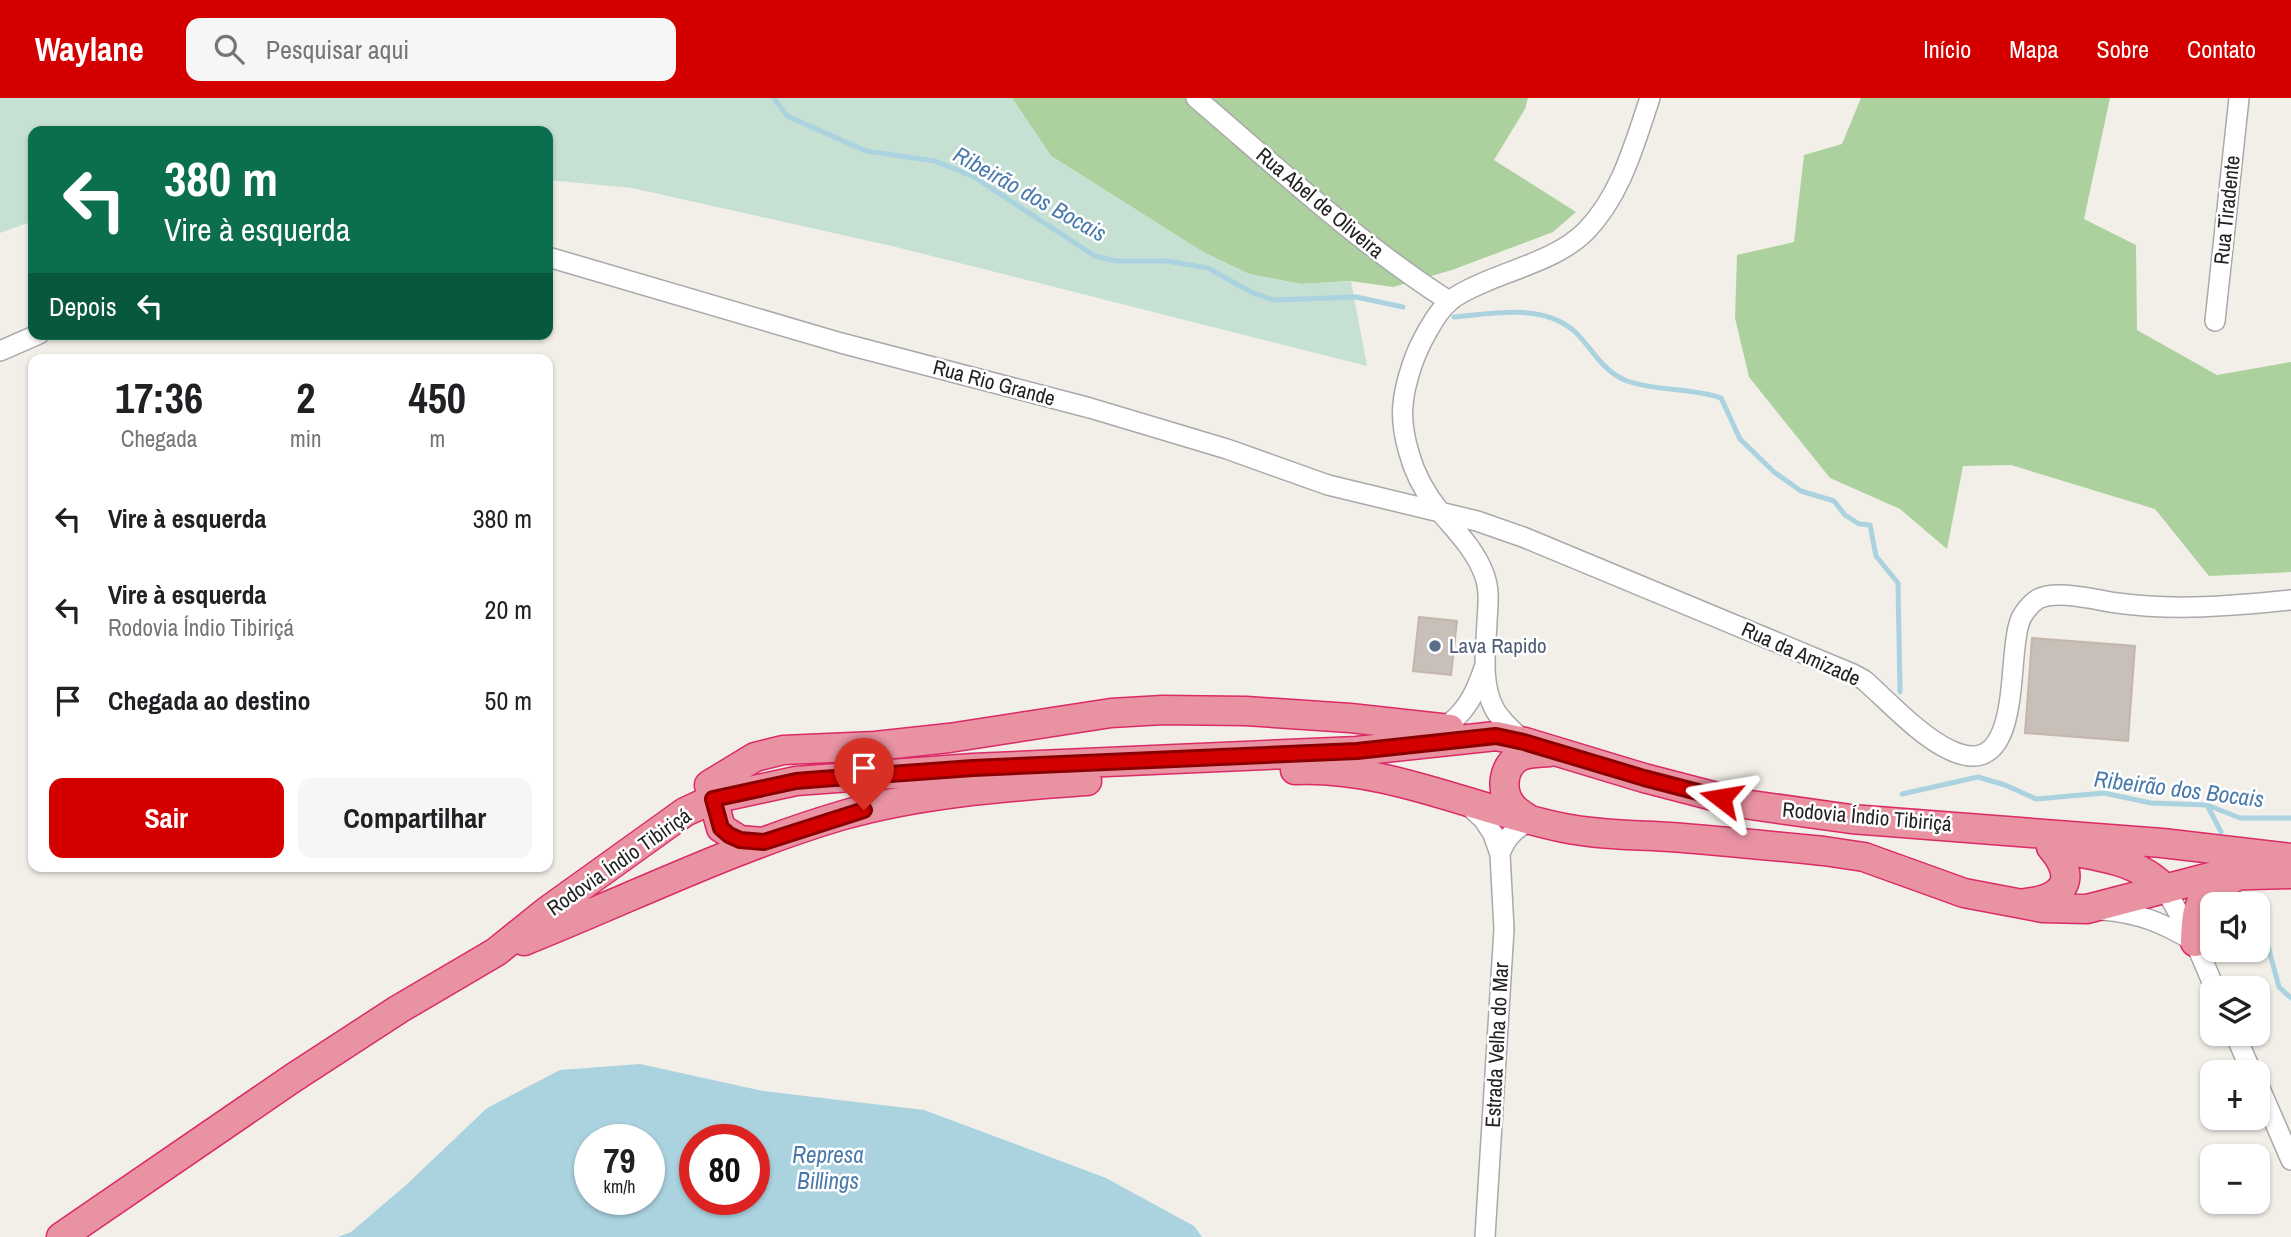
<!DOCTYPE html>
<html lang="pt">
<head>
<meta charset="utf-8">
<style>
  body { margin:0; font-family:"Archivo Narrow",sans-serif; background:#f6f6f6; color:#202124; height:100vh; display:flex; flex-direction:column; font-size:26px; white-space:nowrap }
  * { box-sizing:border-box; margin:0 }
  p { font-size:23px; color:#757577 }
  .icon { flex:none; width:38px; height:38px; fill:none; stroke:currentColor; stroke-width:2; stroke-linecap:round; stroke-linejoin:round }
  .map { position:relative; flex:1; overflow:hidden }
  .sheet { position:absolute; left:28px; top:256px; width:525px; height:518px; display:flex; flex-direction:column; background:#fff; border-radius:14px; box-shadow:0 2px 5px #0004 }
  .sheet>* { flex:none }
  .guide { position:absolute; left:28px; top:28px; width:525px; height:214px; border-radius:14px; box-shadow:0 2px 5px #0004; background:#0b6e4f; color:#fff; overflow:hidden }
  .tools { position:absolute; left:2200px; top:794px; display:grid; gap:14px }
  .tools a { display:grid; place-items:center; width:70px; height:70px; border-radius:14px; background:#fff; box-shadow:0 2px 5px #0004; font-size:35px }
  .speed { position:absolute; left:574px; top:1026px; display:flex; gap:14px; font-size:35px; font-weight:700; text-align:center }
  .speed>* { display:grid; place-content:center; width:91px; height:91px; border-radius:50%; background:#fff; box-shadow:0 2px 5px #0004; line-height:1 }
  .speed small { font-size:18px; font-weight:400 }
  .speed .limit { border:10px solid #d22; background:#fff; color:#111 }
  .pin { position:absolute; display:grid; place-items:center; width:60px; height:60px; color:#fff; margin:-72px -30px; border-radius:50% 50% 50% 0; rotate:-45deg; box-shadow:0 0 7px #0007 }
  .pin .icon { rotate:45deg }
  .me { position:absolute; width:77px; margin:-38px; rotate:284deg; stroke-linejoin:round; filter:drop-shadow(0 0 5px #0008) }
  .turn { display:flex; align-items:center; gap:24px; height:147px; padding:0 21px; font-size:32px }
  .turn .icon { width:91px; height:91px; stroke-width:2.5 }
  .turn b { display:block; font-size:49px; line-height:60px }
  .then { display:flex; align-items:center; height:66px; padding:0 21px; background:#0003; gap:14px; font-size:26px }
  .eta { display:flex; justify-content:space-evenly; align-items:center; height:119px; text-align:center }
  .eta b { font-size:42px; font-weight:700; line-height:49px }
  .button { display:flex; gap:14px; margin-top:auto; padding:14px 21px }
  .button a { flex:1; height:80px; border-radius:14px; background:#d40000; color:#fff; font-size:28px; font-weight:700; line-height:80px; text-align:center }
  .button a+a { background:#f6f6f6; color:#202124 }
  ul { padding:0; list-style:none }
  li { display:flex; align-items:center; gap:21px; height:91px; padding:0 21px }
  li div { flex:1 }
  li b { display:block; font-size:26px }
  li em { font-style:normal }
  header { display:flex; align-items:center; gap:42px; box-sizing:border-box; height:98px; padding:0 35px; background:#d40000; color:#fff }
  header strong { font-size:33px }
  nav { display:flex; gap:38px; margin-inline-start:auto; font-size:24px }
  .search { width:490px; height:63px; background:#f6f6f6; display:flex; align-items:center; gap:18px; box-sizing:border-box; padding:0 24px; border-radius:14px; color:#757577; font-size:26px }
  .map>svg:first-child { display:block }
</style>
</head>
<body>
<header>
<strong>Waylane</strong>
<div class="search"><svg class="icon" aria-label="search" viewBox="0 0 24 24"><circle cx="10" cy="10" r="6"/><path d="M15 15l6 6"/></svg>Pesquisar aqui</div>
<nav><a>Início</a><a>Mapa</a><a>Sobre</a><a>Contato</a></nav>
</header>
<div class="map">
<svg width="2291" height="1139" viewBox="0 0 2291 1139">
  <rect width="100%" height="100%" fill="#f2efe9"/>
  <!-- forest -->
  <path fill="#add19e" d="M1012 0H1528L1525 11 1494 62 1576 114 1553 134 1452 172 1393 189 1351 183 1301 186 1249 176 1203 154 1051 58Z
    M1861 0H2110L2084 121 2136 147 2137 232 2217 277 2291 264V474L2209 478 2155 411 2011 367 1963 368 1947 451 1900 411 1830 380 1749 279 1735 220 1737 157 1794 144 1804 57 1842 46Z"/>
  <!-- wetland -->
  <path fill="#c6e0d4" d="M0 0H1012L1051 58 1203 154 1249 176 1301 186 1351 183 1367 268 896 149 632 90 548 82V33H33V123L0 135Z"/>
  <!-- water -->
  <path fill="#aad3df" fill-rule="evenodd" d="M640 966 763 993 924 1012 1106 1080 1194 1128 1202 1139H338L351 1134 405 1088 487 1010 560 972ZM590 1041H649V1101H590ZM754 1041V1101H695V1041Z"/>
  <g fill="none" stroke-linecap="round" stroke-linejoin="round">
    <!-- stream -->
    <path stroke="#aad3df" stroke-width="5" d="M774 0 787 18 866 53 935 63 974 79 1095 158 1116 163H1167L1208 170 1251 194 1274 202 1356 199 1403 209
      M1454 219C1491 216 1541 205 1573 232 1592 249 1601 273 1627 283 1659 294 1690 289 1721 300L1740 341 1774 374 1801 393 1834 403 1845 417 1859 426 1870 427 1876 458 1898 485 1900 594
      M1902 696 1978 679 2005 687 2036 701 2104 695 2151 705 2207 707 2240 720H2291
      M2207 707 2221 734
      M2245 804 2247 807
      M2258 826 2266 841 2279 889 2291 900"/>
  </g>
  <!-- building -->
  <path fill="#c7bfb8" stroke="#c4b6ab" stroke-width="2" d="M1419 519 1457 523 1451 577 1413 573Z
    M2032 540 2135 548 2128 643 2025 635Z"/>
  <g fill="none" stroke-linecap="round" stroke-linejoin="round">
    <defs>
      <path id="minor" d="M1196 0C1278 70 1358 145 1449 203
        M548 159 841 245 1090 310 1227 351 1328 387 1477 423 1523 439 1853 576 1864 582C1889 604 1921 639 1950 652 2023 687 2007 561 2019 526 2021 517 2030 506 2038 501 2056 491 2096 502 2117 505 2175 513 2232 508 2291 502
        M2215 223 2239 0
        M0 253 39 236
        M1443 630C1466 615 1475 596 1484 570
        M1524 643C1514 634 1502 624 1495 612 1480 585 1486 552 1487 523 1488 507 1490 491 1484 476 1475 452 1458 435 1441 415 1427 398 1415 377 1409 355 1399 321 1401 300 1412 267 1418 249 1435 215 1450 203 1460 194 1474 189 1487 183 1520 169 1560 159 1586 133 1621 97 1634 47 1650 0
        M1467 706 1484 722 1493 736 1500 756 1504 831 1485 1139
        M1500 756C1506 738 1515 732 1530 722
        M2165 791 2195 844 2215 891
        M2102 812C2140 815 2163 825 2195 844
        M2235 936 2252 975
        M2258 986 2291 1062"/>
      <path id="highway" d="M1295 672C1388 668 1475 712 1564 730 1599 737 1635 737 1670 739 1722 743 1773 748 1824 753L1864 759 1964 795 2043 810 2087 811 2214 778 2291 776
        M1530 722C1524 718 1517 714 1512 708 1500 693 1502 667 1521 658 1529 655 1540 655 1549 654
        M763 744 740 742 721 730 709 687 755 659 783 652 875 648 949 640 1111 615 1163 612 1246 613 1350 620 1450 631
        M2066 752C2101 759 2140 763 2165 791
        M2026 805C2065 801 2078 780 2051 749
        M524 843C629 801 732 750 840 718 919 695 1004 689 1087 683
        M2195 844C2196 809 2198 796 2232 781
        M61 1139 293 980 399 911 496 854 547 813 685 714 713 701 796 683 973 670 1357 653 1496 638 1525 644 1644 680 1744 706 1851 721 2162 745 2291 760"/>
    </defs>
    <!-- minor casing -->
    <use href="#minor" stroke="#a9a9a9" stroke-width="22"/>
    <!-- highway casing -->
    <use href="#highway" stroke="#dc2a67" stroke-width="31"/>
    <!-- minor -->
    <use href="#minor" stroke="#fff" stroke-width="19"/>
    <!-- highway -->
    <use href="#highway" stroke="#e892a2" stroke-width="28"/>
  </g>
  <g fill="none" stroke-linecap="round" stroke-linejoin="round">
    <defs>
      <path id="route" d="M864 712 764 744 740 742 729 737 721 730 713 701 796 683 821 681 973 670 1357 653 1496 638 1524 644 1644 680 1721 700"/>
    </defs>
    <!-- route casing -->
    <use href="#route" stroke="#8a0000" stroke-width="18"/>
    <!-- route -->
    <use href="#route" stroke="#d40000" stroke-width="12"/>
  </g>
  <!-- markers -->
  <circle fill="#5c6f8a" stroke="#fff" stroke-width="2.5" cx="1435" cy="548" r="7"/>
  <g text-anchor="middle" stroke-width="5" stroke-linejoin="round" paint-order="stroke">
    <!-- street labels -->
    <g font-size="21" fill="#222" stroke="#fff">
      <text transform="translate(1320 105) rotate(40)" y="7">Rua Abel de Oliveira</text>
      <text transform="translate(2227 112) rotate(-84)" y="7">Rua Tiradente</text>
      <text transform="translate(994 285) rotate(15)" y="7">Rua Rio Grande</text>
      <text transform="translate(1801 556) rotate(24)" y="7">Rua da Amizade</text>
      <text transform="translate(1867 719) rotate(5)" y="7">Rodovia Índio Tibiriçá</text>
      <text transform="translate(619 764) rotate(-35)" y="7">Rodovia Índio Tibiriçá</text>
      <text transform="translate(1497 947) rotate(-87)" y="7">Estrada Velha do Mar</text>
    </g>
    <!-- service labels -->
    <g font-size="21" fill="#4e5e75" stroke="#fff" text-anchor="start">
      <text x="1449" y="555">Lava Rapido</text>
    </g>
    <!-- water labels -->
    <g font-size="23" font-style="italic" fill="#4a7aab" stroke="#fff">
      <text transform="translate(1030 96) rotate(29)" y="8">Ribeirão dos Bocais</text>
      <text transform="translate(2179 691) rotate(7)" y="8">Ribeirão dos Bocais</text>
      <text x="828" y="1065">Represa<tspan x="828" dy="26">Billings</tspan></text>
    </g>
  </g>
</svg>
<div class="tools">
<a><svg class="icon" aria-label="sound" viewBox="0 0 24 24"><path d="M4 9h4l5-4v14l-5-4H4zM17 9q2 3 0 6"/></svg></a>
<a><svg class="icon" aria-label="layers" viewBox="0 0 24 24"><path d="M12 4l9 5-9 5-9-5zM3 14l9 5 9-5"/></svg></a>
<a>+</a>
<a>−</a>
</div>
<div class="speed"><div>79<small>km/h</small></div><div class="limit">80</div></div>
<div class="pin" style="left:864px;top:712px;background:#d93025"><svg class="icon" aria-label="arrive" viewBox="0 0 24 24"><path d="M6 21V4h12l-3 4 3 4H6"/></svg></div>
<svg class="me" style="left:1721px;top:700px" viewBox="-20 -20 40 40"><path d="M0-17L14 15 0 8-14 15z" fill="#d40000" stroke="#fff" stroke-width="4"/></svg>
<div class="guide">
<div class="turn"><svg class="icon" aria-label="left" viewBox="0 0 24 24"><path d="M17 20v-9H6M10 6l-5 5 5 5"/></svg><div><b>380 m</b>Vire à esquerda</div></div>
<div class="then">Depois<svg class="icon" aria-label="left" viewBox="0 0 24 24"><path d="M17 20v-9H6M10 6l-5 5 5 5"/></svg></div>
</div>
<section class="sheet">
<div class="eta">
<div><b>17:36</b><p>Chegada</p></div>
<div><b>2</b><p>min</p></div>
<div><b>450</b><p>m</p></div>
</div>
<ul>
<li><svg class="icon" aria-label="left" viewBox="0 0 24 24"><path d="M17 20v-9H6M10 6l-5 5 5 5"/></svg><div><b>Vire à esquerda</b></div><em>380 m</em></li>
<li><svg class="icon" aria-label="left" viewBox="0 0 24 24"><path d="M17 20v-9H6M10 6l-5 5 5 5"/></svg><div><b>Vire à esquerda</b><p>Rodovia Índio Tibiriçá</p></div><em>20 m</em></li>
<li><svg class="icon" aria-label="arrive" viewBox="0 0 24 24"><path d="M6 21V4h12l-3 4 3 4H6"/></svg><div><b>Chegada ao destino</b></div><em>50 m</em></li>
</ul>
<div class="button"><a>Sair</a><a>Compartilhar</a></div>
</section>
</div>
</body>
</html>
